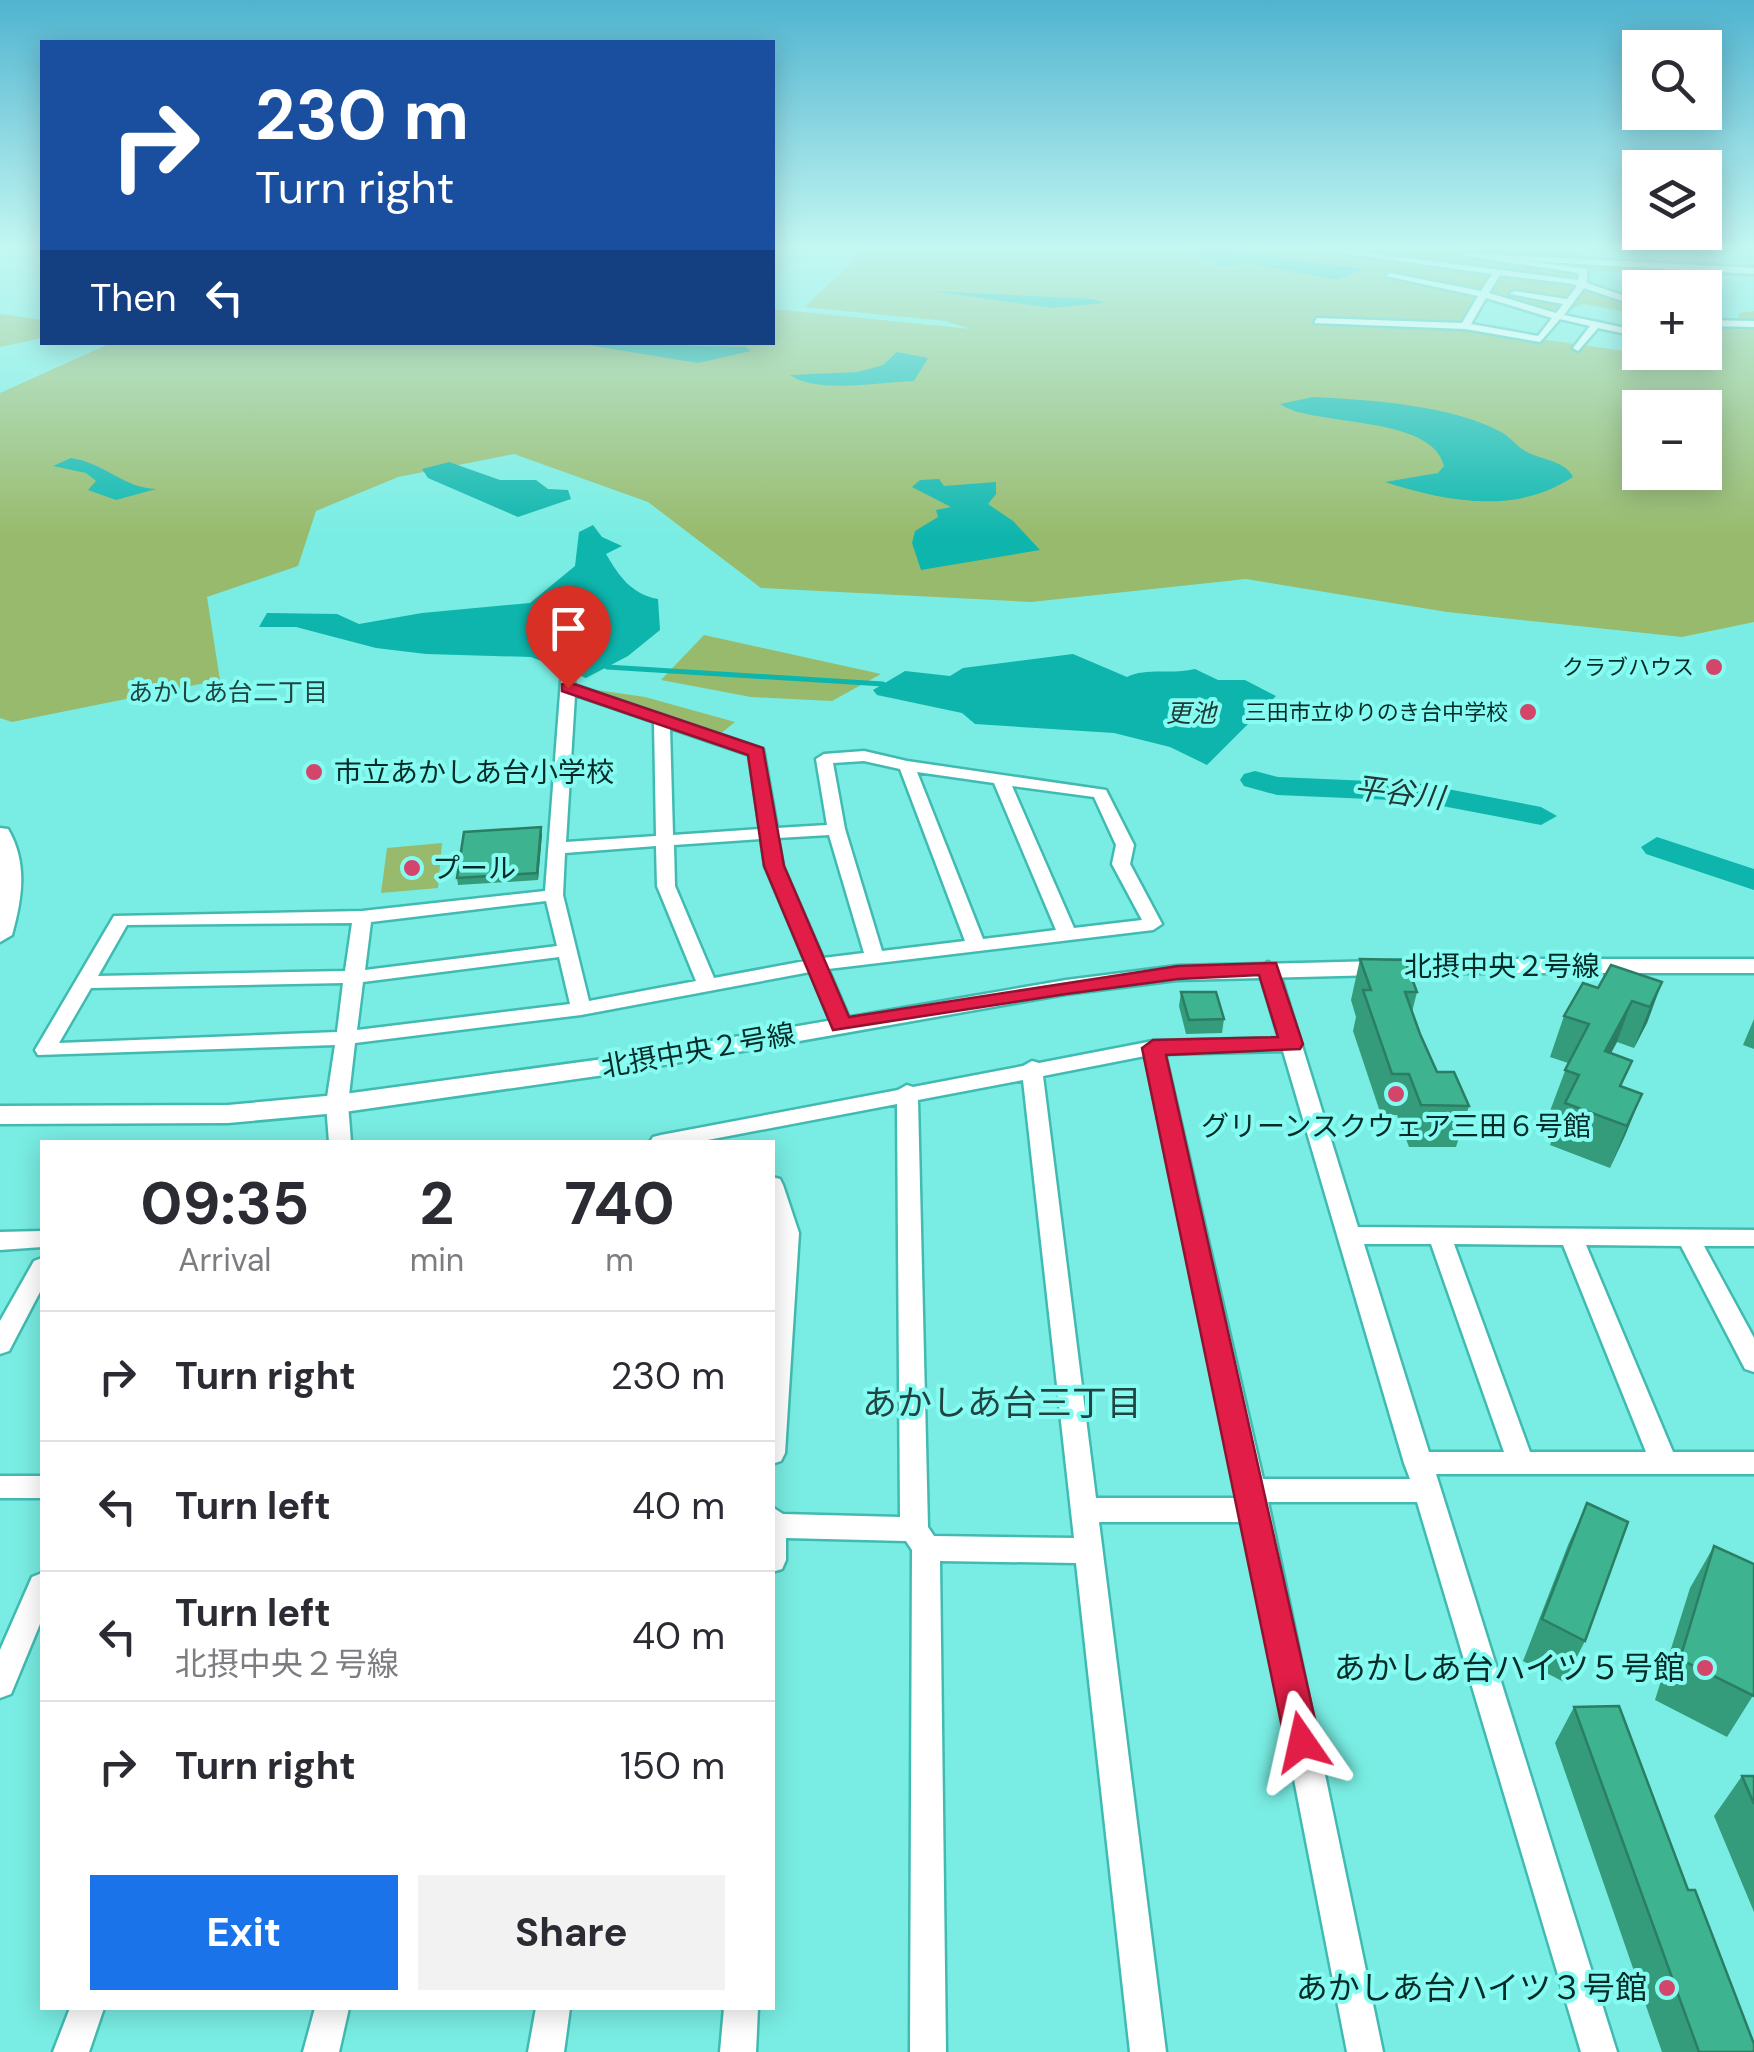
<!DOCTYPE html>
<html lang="en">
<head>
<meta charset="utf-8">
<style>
  body { margin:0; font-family:"DM Sans","Noto Sans JP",sans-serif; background:#f2f2f3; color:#2b2b33; height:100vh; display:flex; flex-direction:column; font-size:38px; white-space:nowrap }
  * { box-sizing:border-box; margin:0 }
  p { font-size:32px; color:#7c7c81 }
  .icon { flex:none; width:55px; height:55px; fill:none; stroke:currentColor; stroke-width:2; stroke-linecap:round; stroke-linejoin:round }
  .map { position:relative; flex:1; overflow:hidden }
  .sheet { position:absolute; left:40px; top:1140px; width:735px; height:870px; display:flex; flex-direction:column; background:#fff; border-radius:0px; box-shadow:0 5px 25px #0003 }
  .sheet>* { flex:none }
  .banner { position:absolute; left:40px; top:40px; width:735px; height:305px; border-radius:0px; box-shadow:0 5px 25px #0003; background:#1a4fa0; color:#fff; overflow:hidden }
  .tools { position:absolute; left:1622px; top:30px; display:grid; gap:20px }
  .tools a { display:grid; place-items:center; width:100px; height:100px; border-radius:0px; background:#fff; box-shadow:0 5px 25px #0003; font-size:50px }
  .pin { position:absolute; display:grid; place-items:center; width:85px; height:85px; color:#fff; margin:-102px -42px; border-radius:50% 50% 50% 0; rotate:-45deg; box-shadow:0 0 10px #0007 }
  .pin .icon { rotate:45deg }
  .me { position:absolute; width:110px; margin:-55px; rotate:349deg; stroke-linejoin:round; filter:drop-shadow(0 0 8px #0008) }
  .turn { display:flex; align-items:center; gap:35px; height:210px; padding:0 50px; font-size:45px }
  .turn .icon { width:130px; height:130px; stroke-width:2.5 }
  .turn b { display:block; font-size:70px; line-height:85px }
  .then { display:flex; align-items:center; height:95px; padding:0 50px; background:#0003; gap:20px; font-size:38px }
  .eta { display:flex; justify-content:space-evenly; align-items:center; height:170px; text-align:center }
  .eta b { font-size:60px; font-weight:700; line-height:70px }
  .cta { display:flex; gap:20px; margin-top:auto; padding:20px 50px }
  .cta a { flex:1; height:115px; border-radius:0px; background:#1a73e8; color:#fff; font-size:40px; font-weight:700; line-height:115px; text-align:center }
  .cta a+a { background:#f2f2f3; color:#2b2b33 }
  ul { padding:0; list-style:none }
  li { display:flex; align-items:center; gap:30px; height:130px; padding:0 50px; border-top:2px solid #e1e1e2 }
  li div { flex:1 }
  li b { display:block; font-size:38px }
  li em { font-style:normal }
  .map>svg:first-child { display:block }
</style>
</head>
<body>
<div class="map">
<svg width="1754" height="2052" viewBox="0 0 1754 2052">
  <rect width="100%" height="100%" fill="#79ede3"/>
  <!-- green -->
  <path fill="#98ba6c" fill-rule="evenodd" d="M854 250H1546L1599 258 1754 264V277L1589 271 1578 288 1640 307V314L1582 304 1561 315 1482 295 1456 327 1653 355 1705 352V325L1743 330 1738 313 1754 311V622L1682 637 1447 612 1246 579 1031 602 761 588 648 502 514 454 398 477 316 511 298 566 207 597 220 680 12 722 0 718V393L111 343 772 342 773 309 971 329 945 321 804 307 859 256ZM1640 408H1705V472H1640Z
    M0 314 42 320V338L0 347Z
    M704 635 881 674 832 701 751 697 661 680Z
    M577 687 645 697 735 722 719 735Z
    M442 843 438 888 381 893 387 848Z"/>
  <!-- water -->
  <path fill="#0db5ac" d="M1227 250 1364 269 1337 280 1251 264 1210 266 1219 262 1181 251Z
    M932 291 1093 299 1105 303 1052 308Z
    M576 343 745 347 751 351 698 363Z
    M897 352 928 358 914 381C882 382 816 394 790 375L858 372 883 365Z
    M1313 397C1370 400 1453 405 1503 433 1512 439 1518 448 1527 452 1542 460 1566 461 1573 477 1516 515 1447 502 1385 482L1438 473 1444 466C1432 414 1311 427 1280 404Z
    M71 458C105 463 123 488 156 489L116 500 88 490 96 481 86 473 53 466Z
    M449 462 500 480H536L548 489 568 490 571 499 518 517 428 478 422 469Z
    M939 479 944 486 996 482V494L988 504 1013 521 1040 550 921 570 912 543 915 531 938 517 936 510 951 507 912 487 920 480Z
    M593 525 602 537 622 546 606 554C619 576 631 594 658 599L660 630 628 656 586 678 531 657 426 654 376 648 296 627H259L267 613 337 614 359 624 422 613 530 603 575 566 579 532Z
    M1073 654 1127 677C1147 667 1172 675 1195 669L1218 680H1245L1276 696 1207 765 1170 747 1114 733 975 724 962 713 877 695 873 690 905 671 950 676 963 668Z"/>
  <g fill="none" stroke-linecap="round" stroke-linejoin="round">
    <!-- stream -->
    <path stroke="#0db5ac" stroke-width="5" d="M607 667 883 684"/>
    <!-- river -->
    <path fill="#0db5ac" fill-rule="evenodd" d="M1255 771 1278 777 1416 783 1541 807 1557 816 1541 825 1416 801 1277 795 1244 786 1240 780 1244 774Z
      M1657 837 1754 869V890L1646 854 1641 847Z"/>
    <defs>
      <path id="minor" d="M1321 250H1347L1578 280 1579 273 1461 255 1465 253 1754 268V274L1528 261 1587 269V283L1640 301V307L1584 288 1564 315 1640 331V337L1598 328 1578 351 1573 348 1590 326 1560 319 1540 342 1465 329 1314 323 1317 318 1462 323 1478 296 1386 276 1390 273 1481 291 1492 274ZM1500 275 1574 284 1577 286 1567 299 1514 291 1510 294 1563 304 1556 313 1489 293ZM1486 298 1552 318 1538 336 1471 324Z
        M1705 320 1754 321V327L1705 326Z
        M568 677 573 678 575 685 763 749 777 828 827 825 816 759 824 754 864 751 907 761 1106 790 1134 845 1130 864 1162 924 1153 930 828 969 852 1025 842 1031 832 1025 810 972 581 1015 355 1043 348 1104 351 1142H329L326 1104 335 1045 38 1055 35 1050 114 916 362 911 545 891 561 681ZM575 695 654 722 656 836 566 842ZM670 728 749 755 760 829 673 835ZM864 761 900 769 965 941 882 951 845 829 833 763ZM917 772 994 783 1056 930 983 939ZM1012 786 1094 797 1116 845 1112 864 1142 920 1074 928ZM829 835 864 953 823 958 783 866 778 838ZM761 839 765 866 805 961 714 978 675 886 674 845ZM656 846 657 886 696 981 589 1001 563 895 565 853ZM546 901 557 946 365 970 371 922ZM352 923 345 971 98 976 127 925ZM559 957 570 1004 357 1030 363 982ZM343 983 337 1032 59 1043 91 988Z
        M1268 962 1278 968 1358 1227 1754 1230V1246H1704L1754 1338V1372L1745 1369 1681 1246 1586 1245 1673 1452H1754V1474H1436L1617 2052H1581L1417 1502H1268L1383 2052H1347L1244 1522H1099L1166 2052H1130L1076 1563 940 1561 946 2052H910L912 1550 906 1541 786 1538V1560L782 1569 772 1572V1507L783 1514 900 1517 897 1104 697 1142H650L653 1137 661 1135 898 1090 907 1085 913 1087 1023 1066 1032 1061 1039 1063 1153 1041 1279 1038 1258 968ZM1283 1051 1404 1463 1410 1479H1263L1165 1054ZM1145 1056 1238 1491 1240 1498H1096L1043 1076ZM1023 1080 1074 1538 934 1536 928 1527 918 1100ZM1364 1244H1431L1504 1452H1429ZM1454 1244 1563 1245 1646 1452H1530Z
        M772 1177 780 1179 783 1185 799 1233 785 1453 781 1461 772 1464 775 1233Z
        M42 1231V1247L0 1250V1232Z
        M42 1258V1288L9 1351 0 1354V1321L34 1261Z
        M0 1476H42V1498H0Z
        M42 1573V1619L11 1694 0 1698V1650L32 1577Z
        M70 2008H104L89 2052H53Z
        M315 2008H349L339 2052H303Z
        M536 2008H570L564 2052H528Z
        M724 2008H758L756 2052H720Z"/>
      <path id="tertiary" d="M0 828 8 829C28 863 22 899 12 935L0 942Z
        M1459 959H1754V973H1459L1177 980 1066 994 618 1073 337 1113 228 1123 0 1124V1106L228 1105 337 1095 618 1057 1066 980 1177 966Z"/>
    </defs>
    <!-- minor casing -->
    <use href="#minor" stroke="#41bbb2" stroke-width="5"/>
    <!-- tertiary casing -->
    <use href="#tertiary" stroke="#41bbb2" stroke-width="5"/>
    <!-- minor -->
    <use href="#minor" fill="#fff" fill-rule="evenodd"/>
    <!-- tertiary -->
    <use href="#tertiary" fill="#fff" fill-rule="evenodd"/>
  </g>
  <!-- wall -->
  <path fill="#349b7b" d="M542 834 538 880 458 885 457 878Z
    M1360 959 1417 992 1412 1012 1420 1034 1437 1072 1469 1106 1456 1147H1409L1397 1115H1381L1353 1031 1356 1017 1351 1000Z
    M1662 982 1647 1023 1634 1048 1617 1042 1611 1053 1622 1087 1642 1094 1610 1168 1550 1145 1561 1115 1550 1111 1568 1063 1550 1057 1564 1016 1598 988Z
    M1181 992 1224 1019 1222 1033 1186 1034 1179 1006Z
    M1754 1019V1049L1743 1045Z
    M1587 1503 1585 1641 1564 1682 1523 1661 1568 1545Z
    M1714 1546 1754 1694 1727 1737 1655 1700 1690 1588Z
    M1574 1707 1688 1890 1754 2052H1662L1555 1743Z
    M1742 1776H1754V1912L1714 1816Z"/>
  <!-- shaded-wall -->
  <path fill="#2b7e64" d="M541 827 542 834 538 880 537 873Z
    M1662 982 1647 1023 1634 1048 1650 1007Z
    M1632 1001 1617 1042 1590 1092 1605 1051Z
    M1642 1094 1625 1136 1610 1168 1627 1126Z"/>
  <!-- building -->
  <path fill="#3db48f" stroke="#2b7e64" stroke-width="2.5" d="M541 827 537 873 457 878 464 832Z
    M1360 959 1405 960 1417 992H1405L1420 1034 1437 1072H1454L1469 1106 1421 1105 1409 1074H1392L1363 990H1371Z
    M1611 965 1662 982 1650 1007 1632 1001 1605 1051 1632 1061 1620 1086 1642 1094 1627 1126 1565 1103 1579 1075 1565 1070 1589 1024 1564 1016 1583 983 1598 988Z
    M1181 992H1216L1224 1019 1189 1020Z
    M1587 1503 1628 1522 1585 1641 1542 1619Z
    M1714 1546 1754 1564V1696L1680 1659Z
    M1619 1706 1688 1890H1695L1754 2044V2052H1699L1574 1707Z
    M1742 1776H1754V1804Z"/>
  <!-- sky -->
  <linearGradient id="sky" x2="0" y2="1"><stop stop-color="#50b4d0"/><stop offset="0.46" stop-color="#c3f7f2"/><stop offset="1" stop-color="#c3f7f2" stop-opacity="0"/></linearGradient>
  <rect width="1754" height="538" fill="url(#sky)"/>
  <!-- route -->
  <path fill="#e11d48" stroke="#92132f" stroke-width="2.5" d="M562 684H574L763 748 784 866 849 1017 1178 966 1276 963 1303 1044 1300 1049 1166 1055 1320 1742 1315 1754 1302 1759 1290 1754 1285 1742 1142 1048 1153 1040 1278 1037 1259 975 1178 979 1066 994 833 1030 764 866 748 755 562 691Z"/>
  <!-- markers -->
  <g fill="#d4456b" stroke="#86fbf1" stroke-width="4">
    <circle cx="1714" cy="667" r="10"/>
    <circle cx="1528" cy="712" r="10"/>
    <circle cx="314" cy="772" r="10"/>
    <circle cx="412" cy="868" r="10"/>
    <circle cx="1396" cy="1094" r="10"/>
    <circle cx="1705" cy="1668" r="10"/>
    <circle cx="1667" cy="1988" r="10"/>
  </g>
  <g text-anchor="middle" stroke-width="8" stroke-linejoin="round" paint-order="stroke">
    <!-- far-poi labels -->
    <g font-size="22" fill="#032b28" stroke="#86fbf1" text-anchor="end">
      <text x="1694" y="675">クラブハウス</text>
      <text x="1508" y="720">三田市立ゆりのき台中学校</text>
    </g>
    <!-- far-neighbourhood labels -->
    <g font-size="25" fill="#1f4441" stroke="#86fbf1">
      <text x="228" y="701">あかしあ台二丁目</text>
    </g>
    <!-- far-water labels -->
    <g font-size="25" font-style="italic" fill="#203836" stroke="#86fbf1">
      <text x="1191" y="722">更池</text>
    </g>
    <!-- poi labels -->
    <g font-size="28" fill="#032b28" stroke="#86fbf1" text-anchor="start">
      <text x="334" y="782">市立あかしあ台小学校</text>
      <text x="432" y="878">プール</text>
      <text x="1396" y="1136" text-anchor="middle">グリーンスクウェア三田６号館</text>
    </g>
    <!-- street labels -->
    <g font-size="28" fill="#032b28" stroke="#86fbf1">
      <text x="1502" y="976">北摂中央２号線</text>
      <text transform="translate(698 1050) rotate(-10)" y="10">北摂中央２号線</text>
    </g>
    <!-- water labels -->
    <g font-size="30" font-style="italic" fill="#203836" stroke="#86fbf1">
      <text transform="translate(1399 793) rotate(7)" y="10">平谷川</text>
    </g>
    <!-- near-poi labels -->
    <g font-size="32" fill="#032b28" stroke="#86fbf1" text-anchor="end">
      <text x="1685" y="1679">あかしあ台ハイツ５号館</text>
      <text x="1647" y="1999">あかしあ台ハイツ３号館</text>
    </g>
    <!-- near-neighbourhood labels -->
    <g font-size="35" fill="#1f4441" stroke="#86fbf1">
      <text x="1002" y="1415">あかしあ台三丁目</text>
    </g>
  </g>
</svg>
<div class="tools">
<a><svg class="icon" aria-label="search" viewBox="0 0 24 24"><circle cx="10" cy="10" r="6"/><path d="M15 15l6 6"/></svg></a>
<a><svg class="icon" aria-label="layers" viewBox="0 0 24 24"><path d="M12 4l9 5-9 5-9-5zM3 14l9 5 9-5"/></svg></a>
<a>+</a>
<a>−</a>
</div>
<div class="pin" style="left:568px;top:688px;background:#d93025"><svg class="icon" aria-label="arrive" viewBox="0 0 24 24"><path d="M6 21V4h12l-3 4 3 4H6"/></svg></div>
<svg class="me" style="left:1302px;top:1742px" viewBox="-20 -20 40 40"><path d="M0-17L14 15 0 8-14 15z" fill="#e11d48" stroke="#fff" stroke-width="4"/></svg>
<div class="banner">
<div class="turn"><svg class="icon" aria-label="right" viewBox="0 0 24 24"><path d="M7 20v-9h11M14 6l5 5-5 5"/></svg><div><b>230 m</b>Turn right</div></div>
<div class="then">Then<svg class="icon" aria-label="left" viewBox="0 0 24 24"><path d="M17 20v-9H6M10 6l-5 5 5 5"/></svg></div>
</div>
<section class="sheet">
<div class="eta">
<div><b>09:35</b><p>Arrival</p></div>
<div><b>2</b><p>min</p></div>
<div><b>740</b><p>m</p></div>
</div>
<ul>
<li><svg class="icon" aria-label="right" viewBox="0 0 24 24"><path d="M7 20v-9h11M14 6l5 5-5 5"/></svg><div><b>Turn right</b></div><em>230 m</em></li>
<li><svg class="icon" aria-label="left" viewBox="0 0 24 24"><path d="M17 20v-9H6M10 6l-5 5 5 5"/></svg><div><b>Turn left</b></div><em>40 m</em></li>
<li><svg class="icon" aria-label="left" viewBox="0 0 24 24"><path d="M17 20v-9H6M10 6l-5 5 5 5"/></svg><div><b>Turn left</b><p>北摂中央２号線</p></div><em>40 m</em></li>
<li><svg class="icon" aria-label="right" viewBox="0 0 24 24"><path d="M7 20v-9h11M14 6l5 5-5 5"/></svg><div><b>Turn right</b></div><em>150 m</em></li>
</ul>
<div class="cta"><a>Exit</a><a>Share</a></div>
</section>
</div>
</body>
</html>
